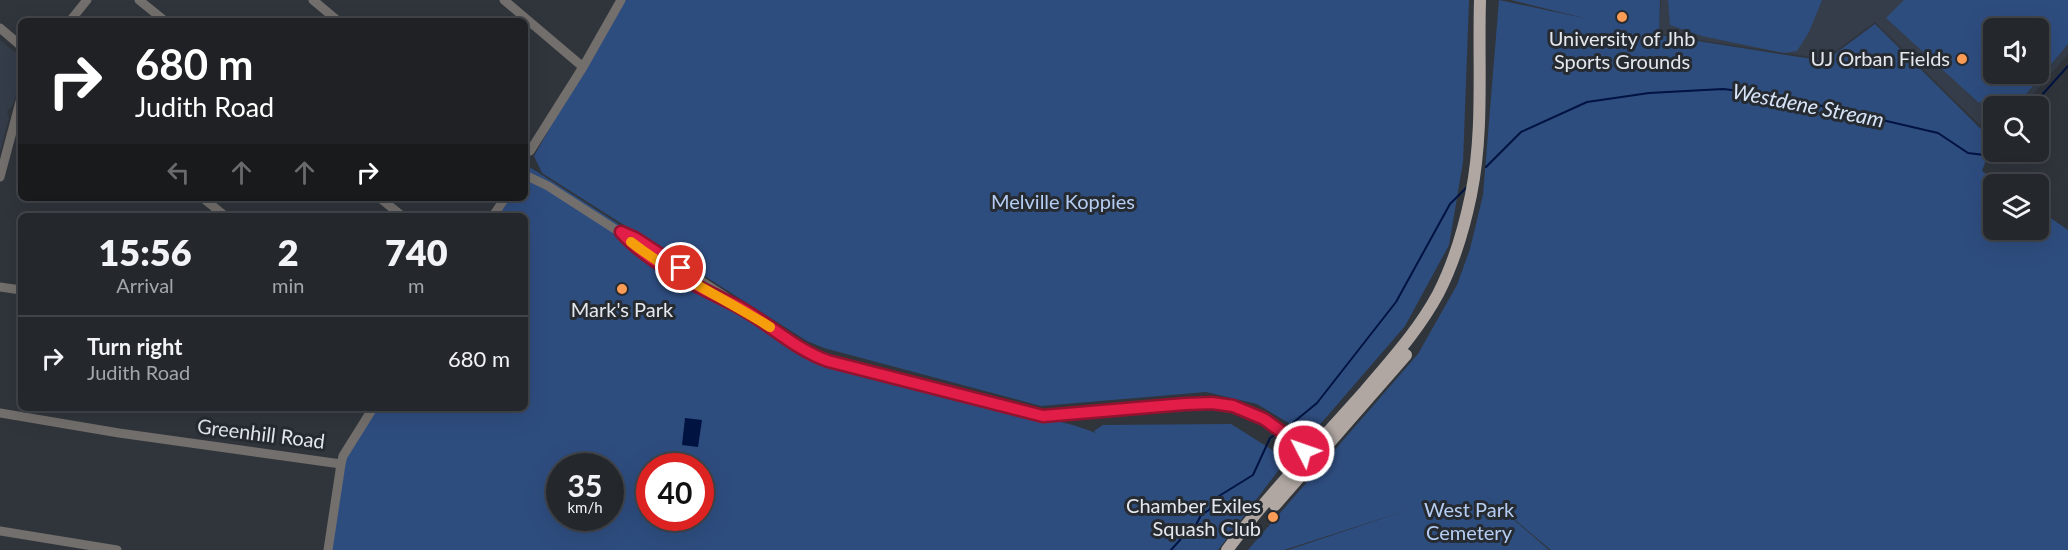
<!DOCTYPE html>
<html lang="en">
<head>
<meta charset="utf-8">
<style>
  body { margin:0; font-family:Lato,sans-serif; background:#2c3035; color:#f1f3f6; height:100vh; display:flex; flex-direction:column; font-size:22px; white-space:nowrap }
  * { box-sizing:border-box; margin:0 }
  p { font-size:20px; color:#a3a6aa }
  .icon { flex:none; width:33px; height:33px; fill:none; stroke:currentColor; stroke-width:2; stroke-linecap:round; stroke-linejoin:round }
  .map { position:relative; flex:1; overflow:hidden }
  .drawer { position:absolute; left:18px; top:213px; width:510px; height:198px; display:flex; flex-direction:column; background:#24282d; border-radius:9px; box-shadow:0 6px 24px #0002,0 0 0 2px #414449 }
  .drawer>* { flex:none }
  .banner { position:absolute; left:18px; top:18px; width:510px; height:183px; border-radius:9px; box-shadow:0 6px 24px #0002,0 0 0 2px #414449; background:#202124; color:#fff; overflow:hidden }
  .tools { position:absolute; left:1983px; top:18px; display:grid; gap:12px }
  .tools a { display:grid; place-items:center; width:66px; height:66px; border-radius:9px; background:#24282d; box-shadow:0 6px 24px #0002,0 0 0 2px #414449; font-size:30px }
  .speed { position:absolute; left:546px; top:453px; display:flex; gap:12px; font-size:30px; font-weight:700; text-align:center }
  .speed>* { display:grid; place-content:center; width:78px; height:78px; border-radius:50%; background:#24282d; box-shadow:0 6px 24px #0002,0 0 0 2px #414449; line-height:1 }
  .speed small { font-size:15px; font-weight:400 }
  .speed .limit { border:9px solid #d22; background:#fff; color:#111 }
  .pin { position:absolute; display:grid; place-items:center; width:51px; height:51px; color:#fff; margin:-26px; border:3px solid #fff; border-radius:50%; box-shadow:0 2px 6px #0007 }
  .me { position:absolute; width:66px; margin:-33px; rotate:311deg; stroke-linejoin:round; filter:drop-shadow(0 0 4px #0008) }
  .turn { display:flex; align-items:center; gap:21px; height:126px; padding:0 18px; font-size:27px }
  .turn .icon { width:78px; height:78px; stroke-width:2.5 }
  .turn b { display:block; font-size:42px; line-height:51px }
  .lanes { display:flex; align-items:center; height:57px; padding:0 18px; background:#0003; justify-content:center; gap:30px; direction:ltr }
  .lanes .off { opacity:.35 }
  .eta { display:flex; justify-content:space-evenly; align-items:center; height:102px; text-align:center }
  .eta b { font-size:36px; font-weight:800; line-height:42px }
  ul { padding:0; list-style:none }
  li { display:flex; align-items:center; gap:18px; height:84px; padding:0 18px; border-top:2px solid #414449 }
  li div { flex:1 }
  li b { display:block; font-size:22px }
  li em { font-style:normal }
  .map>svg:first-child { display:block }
</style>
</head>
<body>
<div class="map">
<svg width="2068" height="550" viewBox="0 0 2068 550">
  <rect width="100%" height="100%" fill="#30353c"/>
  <!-- built -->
  <path fill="#353d4a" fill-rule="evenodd" d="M1661 0H2068V54L2023 106H1994L1993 138 1875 22 1825 59 1659 34ZM1994 28H2038V74H1994Z
    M0 40 21 57V76L13 105 7 112 9 118 0 152Z"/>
  <!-- green -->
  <path fill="#2e4d7f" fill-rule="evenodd" d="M622 0H1469L1463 162 1449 245 1405 326 1310 436 1257 404 1206 392 1041 406 824 348 807 341 542 173 534 156Z
    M1499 0 1588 19 1511 0H1660L1659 35 1825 61 1875 24 1993 141 1982 171 2001 184H1994V230H2038L2039 210 2068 230V550H1551L1477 488 1549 550H1288L1411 509 1284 550H1248L1418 354 1457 285 1470 249 1483 195Z
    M1668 0H1822L1809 32 1797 51 1784 53 1702 36 1670 25Z
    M1904 0H2068V44L2016 106 1978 102 1886 18ZM1994 28H2038V74H1994Z
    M528 166 832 361 1076 426 1096 433 1094 431 1103 425 1231 424 1287 459 1218 550H331L346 458 375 408H525V216H496L508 198H525V171ZM560 466H610V518H560ZM650 466H700V518H650Z"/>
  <!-- water -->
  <path fill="#001341" d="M685 418 702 420 698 447 682 445Z"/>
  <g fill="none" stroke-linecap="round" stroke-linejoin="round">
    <!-- stream -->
    <path stroke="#001341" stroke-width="2" d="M2032 106 2068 66
      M1486 167 1521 132 1587 102 1649 93 1723 89 1775 95 1938 133 1968 153 1993 156 1998 152
      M1289 426 1317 403 1396 302 1450 204 1467 187
      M1171 550 1180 540 1183 533 1196 525 1201 515 1209 510 1219 496 1253 475 1270 438 1273 436"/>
    <!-- minor -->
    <path stroke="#736f6c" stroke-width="9" d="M139 0 165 21
      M313 0 338 21
      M504 0 583 67
      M70 21 87 0
      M0 28 21 46
      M530 151 583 67 621 0
      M525 175 548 186 621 233 630 235 655 251 726 297 733 304 807 351 824 360 1043 416 1185 404 1212 403 1233 406 1264 419 1293 440 1312 459
      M0 177 21 98
      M203 198 225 216
      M380 198 402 216
      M493 216 505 198
      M632 243 672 271 706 291
      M0 287 21 290
      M0 413 119 433 341 464
      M0 531 117 550
      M328 550 341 464 343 456 373 408"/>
    <!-- major -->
    <path stroke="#b0a7a2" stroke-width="12" d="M1283 432C1293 445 1296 456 1292 472
      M1287 435 1309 440 1323 438
      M1275 505 1406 355
      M1227 550C1269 494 1318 444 1364 392 1391 360 1418 331 1438 294 1454 263 1464 229 1471 195 1484 131 1478 65 1480 0"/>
  </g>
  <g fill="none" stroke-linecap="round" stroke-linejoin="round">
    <defs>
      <path id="route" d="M681 268 635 238 621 232C647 262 698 287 733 304 766 320 793 349 828 361L1043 416 1185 404 1212 403 1233 406 1264 419 1293 440 1304 451"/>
    </defs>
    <!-- route casing -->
    <use href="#route" stroke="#92132f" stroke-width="15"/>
    <!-- route -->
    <use href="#route" stroke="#e11d48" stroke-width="10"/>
    <!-- slow -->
    <path stroke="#f59e0b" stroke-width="10" d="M631 242C675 276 724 298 770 327"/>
  </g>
  <!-- markers -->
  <g fill="#fd9c55" stroke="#262b32" stroke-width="2">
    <circle cx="1622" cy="17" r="6"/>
    <circle cx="1962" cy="59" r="6"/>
    <circle cx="622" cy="289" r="6"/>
    <circle cx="1273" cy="517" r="6"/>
  </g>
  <g text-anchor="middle" stroke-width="6" stroke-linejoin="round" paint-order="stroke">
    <!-- poi labels -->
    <g font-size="20" fill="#e4e7ec" stroke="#262b32">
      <text x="1622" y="46">University of Jhb<tspan x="1622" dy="23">Sports Grounds</tspan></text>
      <text x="1950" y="66" text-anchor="end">UJ Orban Fields</text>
      <text x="622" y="317">Mark's Park</text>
      <text x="1261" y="513" text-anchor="end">Chamber Exiles<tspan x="1261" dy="23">Squash Club</tspan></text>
    </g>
    <!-- park labels -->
    <g font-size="20" fill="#b5cdf2" stroke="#262b32">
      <text x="1063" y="209">Melville Koppies</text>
      <text x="1469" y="517">West Park<tspan x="1469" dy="23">Cemetery</tspan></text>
    </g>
    <!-- street labels -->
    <g font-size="20" fill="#e4e7ec" stroke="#262b32">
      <text transform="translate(261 434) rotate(7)" y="7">Greenhill Road</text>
    </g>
    <!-- water labels -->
    <g font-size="21" font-style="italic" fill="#d8e4f7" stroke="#262b32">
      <text transform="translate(1808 106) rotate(11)" y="7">Westdene Stream</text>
    </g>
  </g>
</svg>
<div class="tools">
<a><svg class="icon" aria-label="sound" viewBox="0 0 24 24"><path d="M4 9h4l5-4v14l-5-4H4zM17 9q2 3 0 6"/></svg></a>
<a><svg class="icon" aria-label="search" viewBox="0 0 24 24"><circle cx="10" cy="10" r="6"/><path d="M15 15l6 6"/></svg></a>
<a><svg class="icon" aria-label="layers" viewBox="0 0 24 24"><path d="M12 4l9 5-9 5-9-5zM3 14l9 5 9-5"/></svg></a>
</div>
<div class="speed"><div>35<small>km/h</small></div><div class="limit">40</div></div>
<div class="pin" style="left:681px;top:268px;background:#d93025"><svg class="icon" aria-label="arrive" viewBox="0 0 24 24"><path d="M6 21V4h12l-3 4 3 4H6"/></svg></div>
<svg class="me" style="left:1304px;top:451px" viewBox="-20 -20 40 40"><circle r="17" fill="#e11d48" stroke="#fff" stroke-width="3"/><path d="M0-11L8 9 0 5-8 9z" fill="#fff"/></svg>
<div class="banner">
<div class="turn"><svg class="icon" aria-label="right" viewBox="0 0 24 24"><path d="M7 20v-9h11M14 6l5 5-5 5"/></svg><div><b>680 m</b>Judith Road</div></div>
<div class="lanes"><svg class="icon off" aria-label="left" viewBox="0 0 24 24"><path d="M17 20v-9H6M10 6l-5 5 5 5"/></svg><svg class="icon off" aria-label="ahead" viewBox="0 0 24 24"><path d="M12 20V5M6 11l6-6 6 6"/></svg><svg class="icon off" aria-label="ahead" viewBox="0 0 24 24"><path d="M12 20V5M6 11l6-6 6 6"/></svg><svg class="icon" aria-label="right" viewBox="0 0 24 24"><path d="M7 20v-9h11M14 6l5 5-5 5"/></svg></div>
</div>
<section class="drawer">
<div class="eta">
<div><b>15:56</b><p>Arrival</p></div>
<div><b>2</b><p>min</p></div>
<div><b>740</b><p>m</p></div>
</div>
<ul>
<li><svg class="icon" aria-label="right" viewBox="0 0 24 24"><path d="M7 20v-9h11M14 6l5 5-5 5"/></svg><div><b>Turn right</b><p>Judith Road</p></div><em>680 m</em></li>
</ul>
</section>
</div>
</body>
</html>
